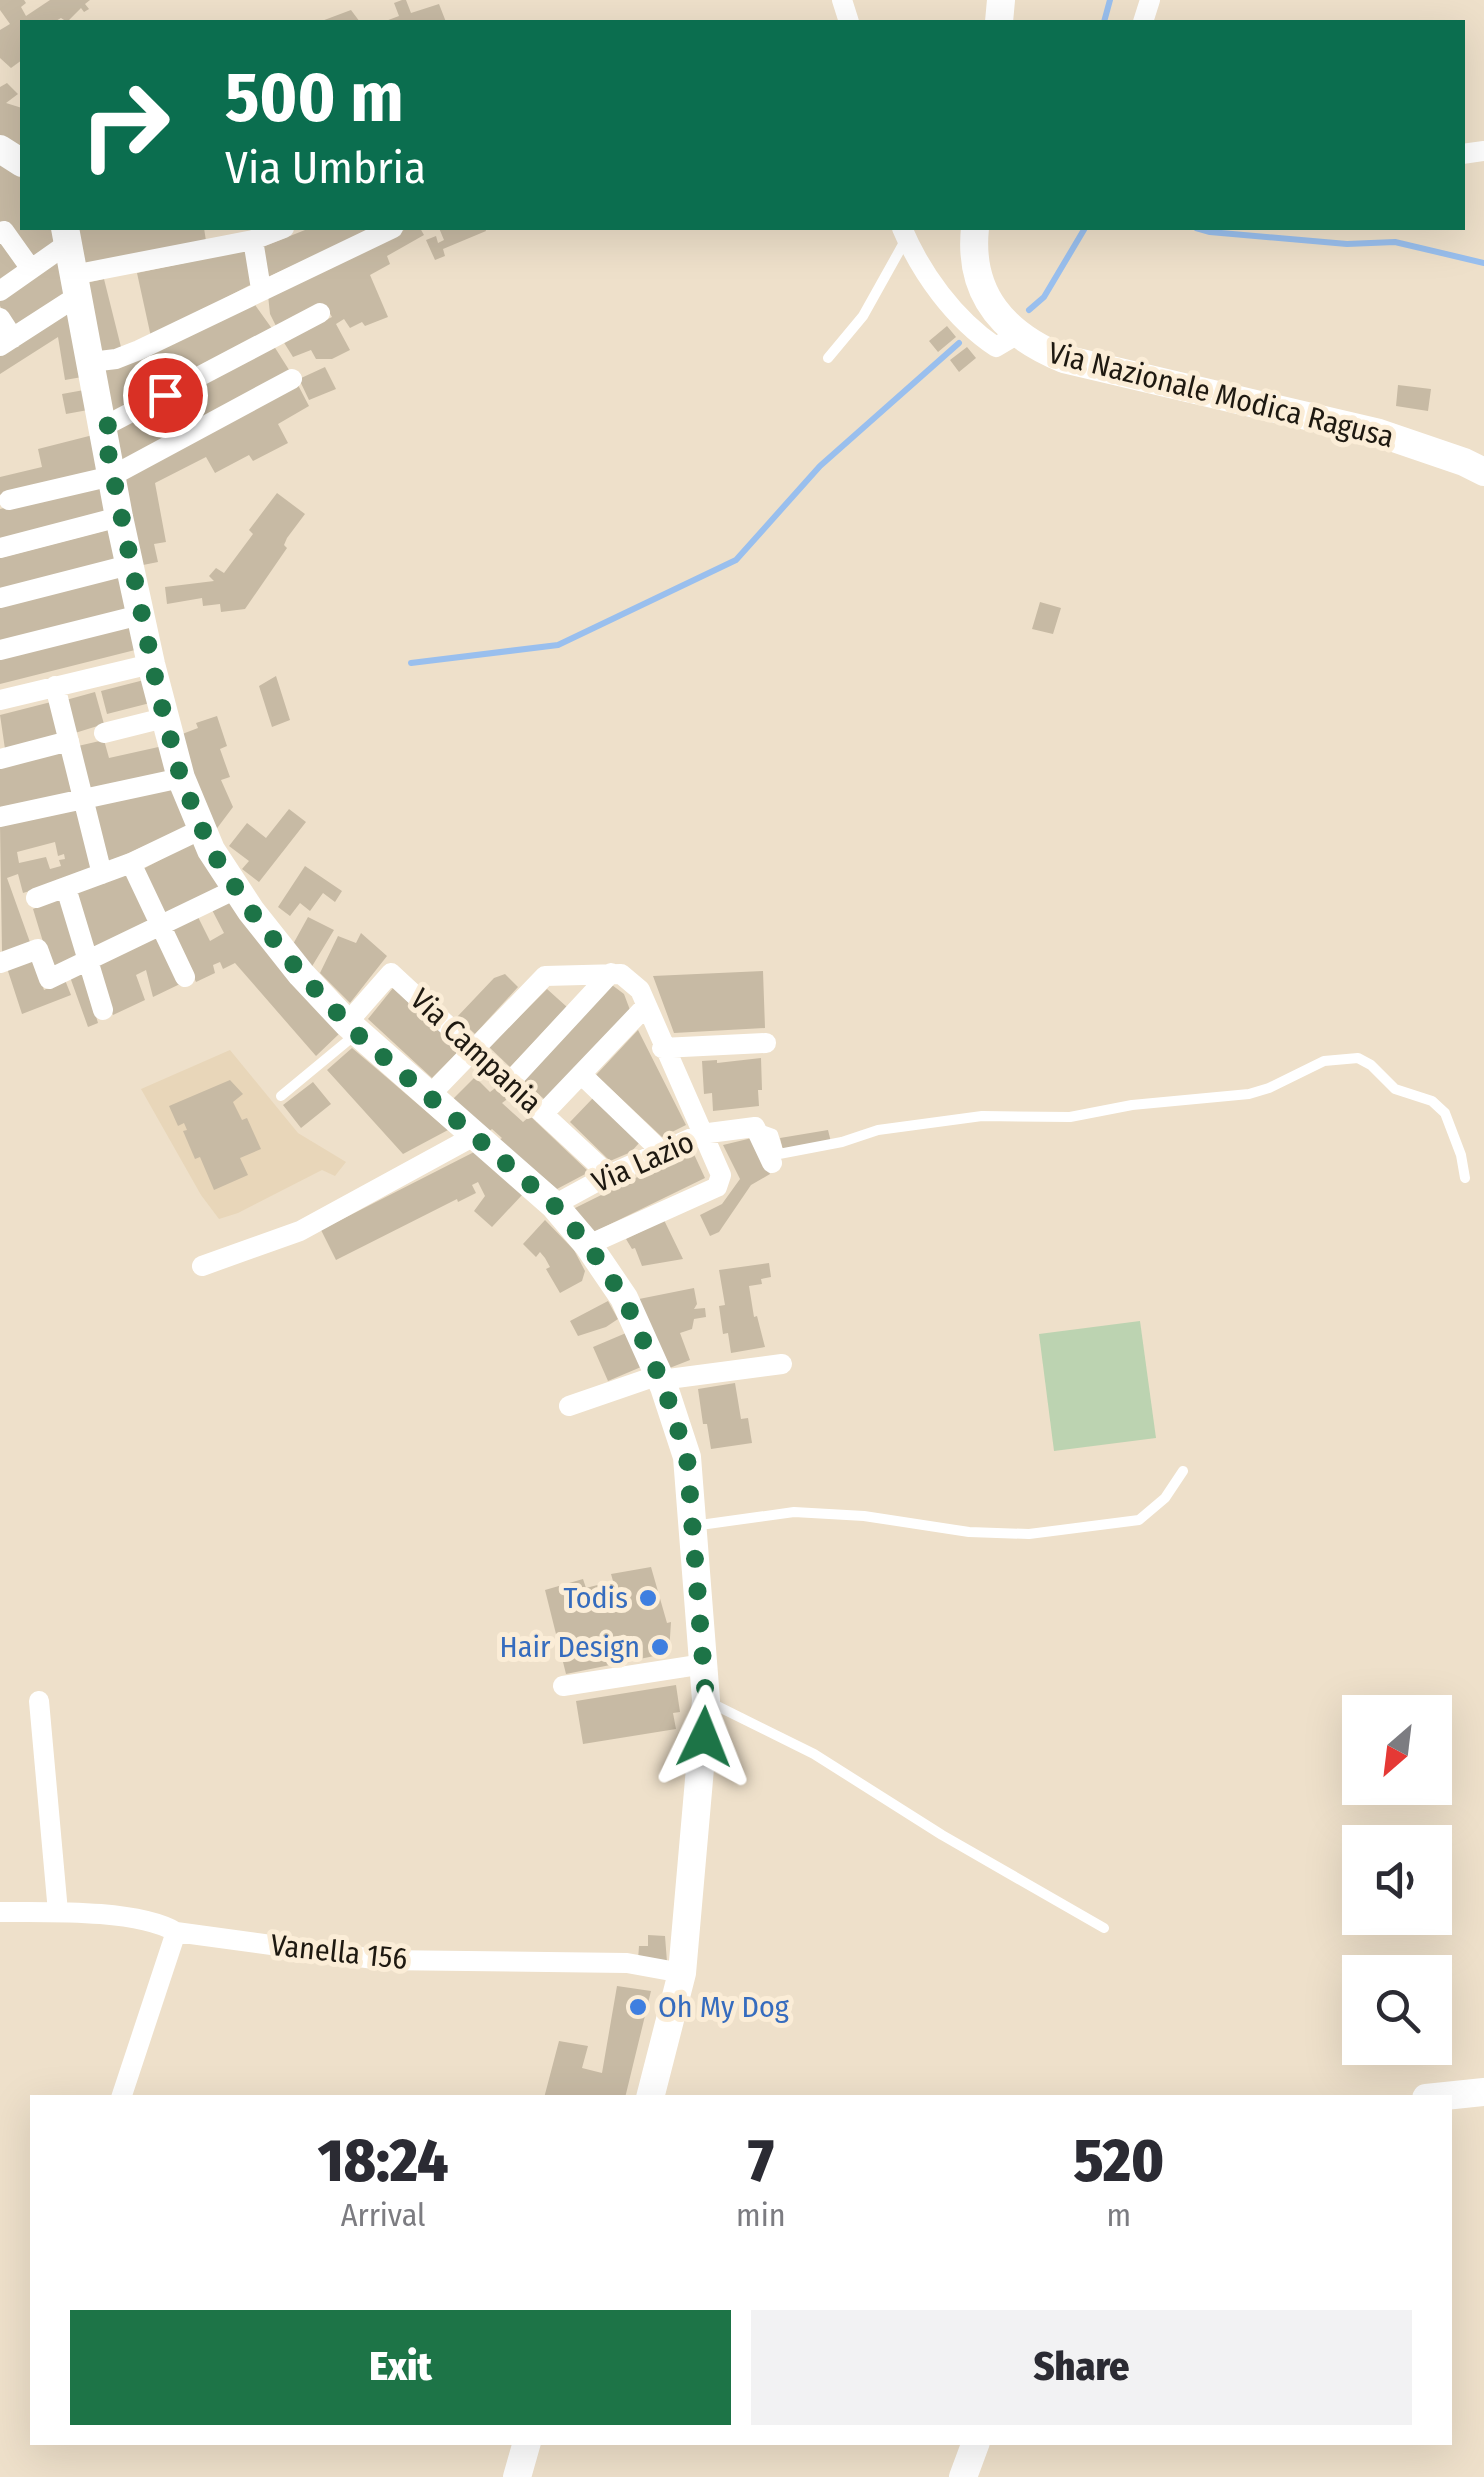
<!DOCTYPE html>
<html lang="en">
<head>
<meta charset="utf-8">
<style>
  body { margin:0; font-family:"Fira Sans Condensed",sans-serif; background:#f2f2f3; color:#2b2b33; height:100vh; display:flex; flex-direction:column; font-size:38px; white-space:nowrap }
  * { box-sizing:border-box; margin:0 }
  p { font-size:32px; color:#7c7c81 }
  .icon { flex:none; width:55px; height:55px; fill:none; stroke:currentColor; stroke-width:2; stroke-linecap:round; stroke-linejoin:round }
  .map { position:relative; flex:1; overflow:hidden }
  .details { position:absolute; left:30px; top:2095px; width:1422px; height:350px; display:flex; flex-direction:column; background:#fff; border-radius:0px; box-shadow:0 10px 40px #0002 }
  .details>* { flex:none }
  .guide { position:absolute; left:20px; top:20px; width:1445px; height:210px; border-radius:0px; box-shadow:0 10px 40px #0002; background:#0b6e4f; color:#fff; overflow:hidden }
  .needle { width:65px; rotate:208deg }
  .buttons { position:absolute; left:1342px; top:1695px; display:grid; gap:20px }
  .buttons a { display:grid; place-items:center; width:110px; height:110px; border-radius:0px; background:#fff; box-shadow:0 10px 40px #0002; font-size:50px }
  .pin { position:absolute; display:grid; place-items:center; width:85px; height:85px; color:#fff; margin:-42px; border:5px solid #fff; border-radius:50%; box-shadow:0 2px 10px #0007 }
  .me { position:absolute; width:110px; margin:-55px; rotate:2deg; stroke-linejoin:round; filter:drop-shadow(0 0 8px #0008) }
  .turn { display:flex; align-items:center; gap:35px; height:210px; padding:0 40px; font-size:45px }
  .turn .icon { width:130px; height:130px; stroke-width:2.5 }
  .turn b { display:block; font-size:70px; line-height:85px }
  .eta { display:flex; justify-content:space-evenly; align-items:center; height:170px; text-align:center }
  .eta b { font-size:60px; font-weight:800; line-height:70px }
  .button { display:flex; gap:20px; margin-top:auto; padding:20px 40px }
  .button a { flex:1; height:115px; border-radius:0px; background:#1d7447; color:#fff; font-size:40px; font-weight:800; line-height:115px; text-align:center }
  .button a+a { background:#f2f2f3; color:#2b2b33 }
  .map>svg:first-child { display:block }
</style>
</head>
<body>
<div class="map">
<svg width="1484" height="2477" viewBox="0 0 1484 2477">
  <rect width="100%" height="100%" fill="#eee0ca"/>
  <!-- built -->
  <path fill="#e8d6b9" d="M230 1050 298 1133 346 1162 335 1176 322 1170 238 1213 219 1219 201 1195 141 1089Z"/>
  <!-- green -->
  <path fill="#bcd3b1" d="M1140 1321 1156 1438 1054 1451 1039 1334Z"/>
  <g fill="none" stroke-linecap="round" stroke-linejoin="round">
    <!-- stream -->
    <path stroke="#99bfee" stroke-width="6" d="M1104 22 1110 0
      M1196 228 1210 232 1347 244 1395 242 1484 263
      M1029 310 1044 297 1085 228
      M411 663 558 645 736 560 820 466 959 343"/>
  </g>
  <!-- building -->
  <path fill="#c7baa4" fill-rule="evenodd" d="M0 0H24L26 3 21 7 26 16 50 0H90L85 4 89 9 84 12 81 8 67 22 61 18 54 22H22V60L11 68 0 58V30L10 24 0 10Z
    M402 0H406L411 13 439 4 446 22H383L399 16 394 3Z
    M351 10 360 22H319Z
    M7 83 18 94 6 103 22 108V147L0 136V87Z
    M0 161 22 178V228H54L57 242 32 260 0 225Z
    M74 228H204L206 241 82 265Z
    M310 228H375L266 278 260 248Z
    M408 228H420L424 235 387 256 390 264 370 275 388 317 365 326 362 322 350 328 344 319 336 324 350 350 332 359H316L311 350 293 357 283 341 332 317 325 305 277 328 270 314 268 295Z
    M439 228H485L486 231 443 249 445 256 435 260 426 240 436 236 438 243 444 240Z
    M0 241 22 266 0 283Z
    M246 250 252 284 151 337 137 273Z
    M59 258 66 293 14 329 0 306V298Z
    M104 279 122 351 99 355 86 283Z
    M253 302 273 330 112 418 101 369Z
    M69 308 82 377 65 380 58 337 0 374V354Z
    M947 326 956 337 938 352 929 341Z
    M272 343 291 373 120 467 114 430Z
    M967 347 976 358 959 372 950 360Z
    M325 367 336 389 309 400 299 379Z
    M298 385 309 406 278 424 288 443 253 461 249 455 215 473 206 457 155 483 166 542 154 544 158 562 138 566 123 479Z
    M1398 385 1431 389 1428 411 1396 406Z
    M84 390 88 410 66 414 62 394Z
    M93 435 100 470 0 495V477L42 467 38 449Z
    M103 483 111 513 0 542V509Z
    M277 493 305 514 287 538 284 545 287 548 245 609 221 612 220 604 203 606 202 598 167 604 165 587 214 581 209 576 216 568 224 573 253 534 249 530Z
    M111 529 120 561 0 592V558Z
    M122 575 130 609 0 643V606Z
    M1040 602 1061 608 1053 634 1032 629Z
    M133 625 139 649 0 684V658Z
    M276 676 290 720 272 727 259 686Z
    M144 680 150 703 107 714 101 691Z
    M95 692 104 724 75 733 66 700Z
    M51 702 58 736 5 749 0 715Z
    M217 716 227 746 220 749 230 777 221 780 233 807 215 831 177 736 198 728 196 723Z
    M104 740 109 758 163 746 170 776 89 793 78 746Z
    M63 751 72 795 0 810V767Z
    M171 785 191 825 107 863 93 806Z
    M77 806 92 872 23 893 18 874 7 878 31 945 2 953 0 824ZM55 842 58 856 64 854 65 859 59 860 61 866 50 869 46 857 19 863 17 852Z
    M289 809 306 822 259 882 242 869 249 861 229 846 247 823 266 838Z
    M197 840 220 886 164 916 143 869Z
    M305 866 342 891 335 902 323 893 310 911 300 903 290 916 278 907Z
    M126 874 151 921 92 949 76 893Z
    M62 898 79 957 51 968 33 909Z
    M228 901 340 1033 316 1056 235 963 223 969 220 962 213 965 215 973 196 982 171 928 197 915 210 941 224 933 211 908Z
    M308 917 334 930 311 968 292 946Z
    M361 933 387 956 350 1003 320 973 338 936 356 943Z
    M157 936 180 984 153 997 146 970 136 975 145 1000 113 1015 103 991 98 964Z
    M33 958 44 990 65 980 71 995 22 1014 7 968Z
    M763 971 765 1028 674 1033 653 976Z
    M83 972 98 1023 88 1027 70 977Z
    M505 974 518 987 475 1034 457 1017 494 978Z
    M612 985 624 994 630 1010 545 1100 524 1081Z
    M393 988 460 1050 432 1078 368 1019Z
    M547 989 567 1007 510 1067 489 1047Z
    M638 1030 686 1125 662 1137 596 1075Z
    M352 1048 378 1070 448 1130 403 1154 327 1070Z
    M761 1058 762 1090H758L759 1106 713 1111 712 1093 704 1094 702 1061 717 1060V1063Z
    M475 1077 490 1092 498 1086 510 1097 502 1103 523 1122 530 1116 589 1172 557 1189 499 1140 502 1138 492 1129 488 1132 453 1099Z
    M230 1080 243 1094 233 1102 242 1120 247 1118 261 1149 240 1158 248 1175 214 1190 200 1157 195 1159 183 1131 187 1130 184 1123 178 1126 169 1106Z
    M313 1082 331 1104 301 1128 283 1105Z
    M593 1098 640 1142 631 1152 610 1161 570 1122Z
    M828 1130 831 1142 783 1150 780 1138Z
    M752 1138 770 1174 751 1185 719 1232 710 1236 700 1215 722 1204 740 1179 723 1145Z
    M478 1150 523 1194 492 1227 474 1211 485 1196 478 1182 472 1185 476 1193 458 1202 457 1199 336 1260 321 1230Z
    M692 1150 705 1178 592 1233 571 1210Z
    M545 1220 574 1250 585 1271 582 1281 560 1293 546 1269 550 1267 545 1258 540 1252 536 1257 523 1244Z
    M664 1220 683 1259 642 1266 635 1248 632 1249 626 1239Z
    M769 1263 771 1277 761 1279 762 1284 749 1286 754 1317 757 1316 765 1347 731 1353 728 1333 723 1334 719 1306 725 1305 719 1270Z
    M694 1288 697 1304 694 1309 705 1308 706 1317 694 1319 692 1329 680 1333 690 1360 667 1369 634 1300Z
    M608 1301 618 1319 606 1327 578 1336 570 1321Z
    M626 1333 641 1367 608 1381 593 1347Z
    M735 1383 741 1419 748 1418 752 1443 711 1449 707 1424H703L698 1389Z
    M651 1567 667 1623 671 1622 669 1653 566 1674 545 1590 583 1579 586 1588 613 1581 611 1574Z
    M676 1685 680 1712 673 1713 676 1729 583 1744 576 1701Z
    M648 1935 665 1936 667 1962 638 1960 639 1946H648Z
    M617 1986 651 1991 625 2098H544L559 2041 588 2046 582 2068 602 2073Z"/>
  <g fill="none" stroke-linecap="round" stroke-linejoin="round">
    <!-- lane -->
    <path stroke="#fff" stroke-width="10" d="M828 358 863 316 906 239
      M281 1096 356 1034
      M756 1128 773 1134 779 1154 842 1142 878 1130 982 1116 1070 1117 1132 1105 1249 1094 1269 1088 1324 1061 1358 1058 1371 1065 1395 1089 1432 1101 1445 1113 1461 1155 1465 1178
      M693 1526 794 1512 864 1516 969 1532 1029 1534 1139 1520 1165 1498 1183 1471
      M707 1701 814 1754 942 1835 1104 1928"/>
    <!-- street -->
    <path stroke="#fff" stroke-width="20" d="M842 0 849 22
      M1143 22 1150 0
      M1462 154 1484 151
      M902 228C921 273 954 319 996 347L1016 335
      M0 234 4 231 31 269
      M253 240 261 289
      M73 275 253 240 284 228
      M0 291 67 244
      M0 318 13 338
      M0 346 76 297
      M91 362 116 359 139 350 393 228
      M103 427 320 313
      M9 500 112 476 292 379
      M0 548 119 517
      M0 598 129 565
      M0 650 140 615
      M55 686 102 874
      M0 700 151 664
      M104 733 164 718
      M0 759 69 741
      M0 817 181 778
      M131 863 185 977
      M66 888 103 1010
      M36 898 131 863 202 829
      M0 963 38 949 49 979 236 889
      M347 1023 391 973 609 1175
      M662 1048 766 1043
      M581 1074 661 1151
      M510 1082 611 973
      M430 1095 545 976 621 974 640 990 721 1175 717 1187 588 1245
      M543 1114 646 1006
      M554 1205 609 1175 701 1134 755 1127 772 1163
      M202 1266 300 1231 476 1135
      M661 1380 782 1364
      M569 1406 659 1375
      M563 1686 704 1664
      M39 1701 58 1912
      M0 1912C47 1912 137 1909 176 1932L381 1960 627 1963 682 1973
      M121 2098 176 1932"/>
    <!-- secondary -->
    <path stroke="#fff" stroke-width="28" d="M999 22 1001 0
      M0 149 22 163
      M65 228 119 517 151 664 181 778 211 850 251 911 301 974 347 1023 554 1205 588 1245 624 1298 664 1387 687 1457 706 1700 682 1973 650 2098
      M975 228C968 295 1005 335 1064 359L1379 433 1464 462 1484 472
      M1426 2098 1484 2092
      M517 2477 527 2442
      M963 2477 976 2442"/>
  </g>
  <g fill="none" stroke-linecap="round" stroke-linejoin="round">
    <!-- route -->
    <path stroke="#1d7447" stroke-width="18" stroke-dasharray="0 32.4" d="M165 395 103 428 159 696 181 778 211 850 251 911 301 974 357 1034 554 1205 588 1245 624 1298 664 1387 687 1457 706 1700 704 1737"/>
  </g>
  <!-- markers -->
  <g fill="#3f7fe0" stroke="#fbedd7" stroke-width="4">
    <circle cx="648" cy="1598" r="10"/>
    <circle cx="660" cy="1647" r="10"/>
    <circle cx="638" cy="2007" r="10"/>
  </g>
  <g text-anchor="middle" stroke-width="10" stroke-linejoin="round" paint-order="stroke">
    <!-- street labels -->
    <g font-size="30" fill="#1e1911" stroke="#fbedd7">
      <text transform="translate(1221 395) rotate(14)" y="10">Via Nazionale Modica Ragusa</text>
      <text transform="translate(476 1051) rotate(43)" y="10">Via Campania</text>
      <text transform="translate(643 1162) rotate(-24)" y="10">Via Lazio</text>
      <text transform="translate(339 1952) rotate(6)" y="10">Vanella 156</text>
    </g>
    <!-- shop labels -->
    <g font-size="30" fill="#366cbe" stroke="#fbedd7" text-anchor="end">
      <text x="628" y="1608">Todis</text>
      <text x="640" y="1657">Hair Design</text>
      <text x="658" y="2017" text-anchor="start">Oh My Dog</text>
    </g>
  </g>
</svg>
<div class="buttons">
<a><svg class="needle" viewBox="-14 -14 28 28"><path d="M0-13l5 13h-10z" fill="#e53935"/><path d="M0 13l5-13h-10z" fill="#7c7c81"/></svg></a>
<a><svg class="icon" aria-label="sound" viewBox="0 0 24 24"><path d="M4 9h4l5-4v14l-5-4H4zM17 9q2 3 0 6"/></svg></a>
<a><svg class="icon" aria-label="search" viewBox="0 0 24 24"><circle cx="10" cy="10" r="6"/><path d="M15 15l6 6"/></svg></a>
</div>
<div class="pin" style="left:165px;top:395px;background:#d93025"><svg class="icon" aria-label="arrive" viewBox="0 0 24 24"><path d="M6 21V4h12l-3 4 3 4H6"/></svg></div>
<svg class="me" style="left:704px;top:1737px" viewBox="-20 -20 40 40"><path d="M0-17L14 15 0 8-14 15z" fill="#1d7447" stroke="#fff" stroke-width="4"/></svg>
<div class="guide">
<div class="turn"><svg class="icon" aria-label="right" viewBox="0 0 24 24"><path d="M7 20v-9h11M14 6l5 5-5 5"/></svg><div><b>500 m</b>Via Umbria</div></div>
</div>
<section class="details">
<div class="eta">
<div><b>18:24</b><p>Arrival</p></div>
<div><b>7</b><p>min</p></div>
<div><b>520</b><p>m</p></div>
</div>
<div class="button"><a>Exit</a><a>Share</a></div>
</section>
</div>
</body>
</html>
